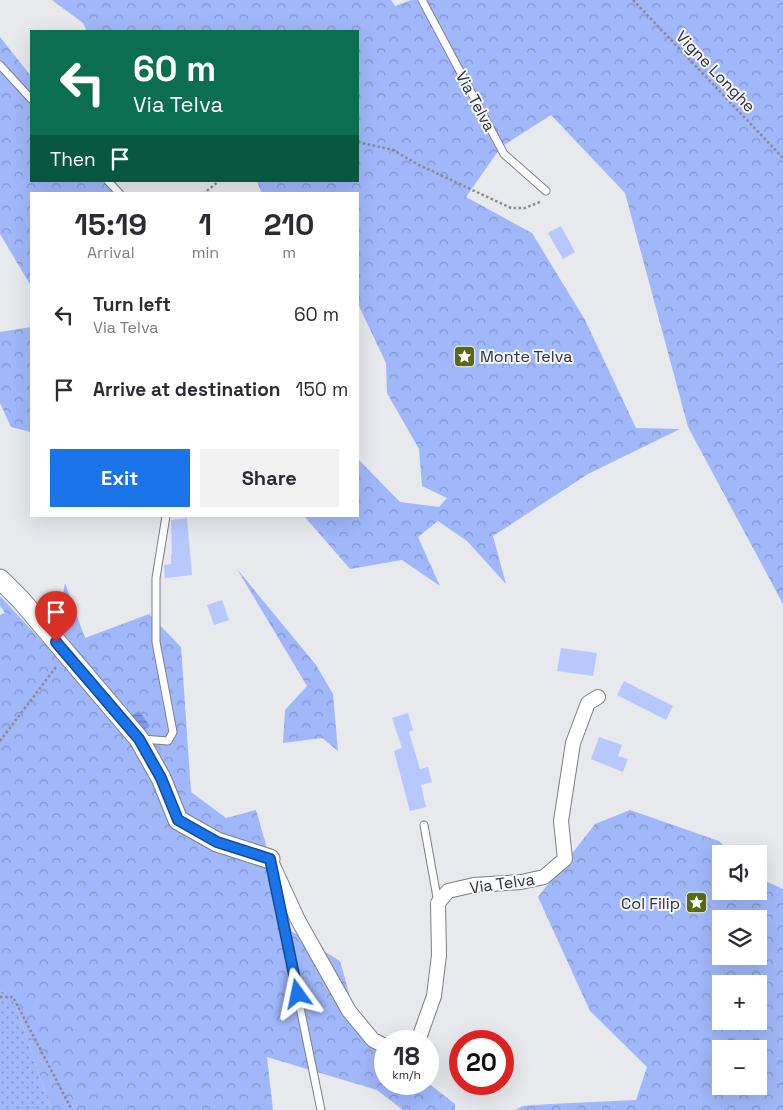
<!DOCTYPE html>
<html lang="en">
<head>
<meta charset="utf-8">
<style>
  body { margin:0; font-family:"Space Grotesk",sans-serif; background:#f2f2f3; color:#2b2b33; height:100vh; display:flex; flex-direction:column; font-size:19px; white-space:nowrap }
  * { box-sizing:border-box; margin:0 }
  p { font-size:16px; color:#7c7c81 }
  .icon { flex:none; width:28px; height:28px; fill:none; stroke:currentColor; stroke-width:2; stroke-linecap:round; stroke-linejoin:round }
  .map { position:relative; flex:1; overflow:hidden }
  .details { position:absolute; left:30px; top:192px; width:329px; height:325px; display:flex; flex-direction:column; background:#fff; border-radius:0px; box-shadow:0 5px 20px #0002 }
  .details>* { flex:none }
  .banner { position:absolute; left:30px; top:30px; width:329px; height:152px; border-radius:0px; box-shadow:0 5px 20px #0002; background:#0b6e4f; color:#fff; overflow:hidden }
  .fabs { position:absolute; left:712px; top:845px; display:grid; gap:10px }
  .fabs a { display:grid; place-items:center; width:55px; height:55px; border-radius:0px; background:#fff; box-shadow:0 5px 20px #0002; font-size:25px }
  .speed { position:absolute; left:374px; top:1030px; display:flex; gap:10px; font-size:25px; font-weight:700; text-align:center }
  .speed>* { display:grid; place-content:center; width:65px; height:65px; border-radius:50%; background:#fff; box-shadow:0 5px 20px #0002; line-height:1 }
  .speed small { font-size:12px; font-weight:400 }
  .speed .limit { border:8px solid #d22; background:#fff; color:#111 }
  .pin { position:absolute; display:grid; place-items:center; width:42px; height:42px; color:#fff; margin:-51px -21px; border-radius:50% 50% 50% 0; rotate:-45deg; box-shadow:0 0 5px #0007 }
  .pin .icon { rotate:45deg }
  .me { position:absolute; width:55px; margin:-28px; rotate:348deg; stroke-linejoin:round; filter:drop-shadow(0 0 4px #0008) }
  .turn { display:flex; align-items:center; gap:18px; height:105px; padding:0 20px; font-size:22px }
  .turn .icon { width:65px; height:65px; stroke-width:2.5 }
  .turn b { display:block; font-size:35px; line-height:42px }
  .then { display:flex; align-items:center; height:48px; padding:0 20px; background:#0003; gap:10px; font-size:19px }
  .eta { display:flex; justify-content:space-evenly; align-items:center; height:85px; text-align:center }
  .eta b { font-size:30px; font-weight:800; line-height:35px }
  .action { display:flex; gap:10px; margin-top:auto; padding:10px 20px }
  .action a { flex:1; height:58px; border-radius:0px; background:#1a73e8; color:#fff; font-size:20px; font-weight:800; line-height:58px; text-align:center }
  .action a+a { background:#f2f2f3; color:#2b2b33 }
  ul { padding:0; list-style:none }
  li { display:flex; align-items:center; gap:15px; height:75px; padding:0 20px }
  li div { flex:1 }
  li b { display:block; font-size:19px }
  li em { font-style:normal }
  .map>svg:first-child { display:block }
</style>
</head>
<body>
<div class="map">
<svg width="783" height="1110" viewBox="0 0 783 1110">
  <defs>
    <pattern id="grass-dots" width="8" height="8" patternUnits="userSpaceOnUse" patternTransform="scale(1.25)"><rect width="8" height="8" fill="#a0b7fa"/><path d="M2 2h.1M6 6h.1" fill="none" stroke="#8395cb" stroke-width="1.8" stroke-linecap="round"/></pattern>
    <pattern id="forest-crowns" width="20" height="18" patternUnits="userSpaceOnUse" patternTransform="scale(1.25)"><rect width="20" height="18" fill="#a0b7fa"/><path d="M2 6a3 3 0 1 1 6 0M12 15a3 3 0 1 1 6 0" fill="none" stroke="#8395cb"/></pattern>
    <pattern id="water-rules" width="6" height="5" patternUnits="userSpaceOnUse" patternTransform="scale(1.25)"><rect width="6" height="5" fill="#7d98ed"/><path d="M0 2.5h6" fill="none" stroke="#677cc1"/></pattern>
  </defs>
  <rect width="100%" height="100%" fill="#e7e9ed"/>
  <!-- grass -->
  <path fill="url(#grass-dots)" d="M0 990 13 997 51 1110H0Z"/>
  <!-- forest -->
  <path fill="url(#forest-crowns)" fill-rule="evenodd" d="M52 0H391L395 6 411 0H783V604L688 427 625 193 551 115 501 147 466 197 532 233 585 320 636 428 680 429 588 474 493 536 506 584 467 541 438 521 418 537 440 586 402 560 350 569 304 516H358V459L400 502 439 507 447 498 422 486 419 449 387 393 386 363 358 304V194H262L257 181H358V31H87L83 23Z
    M0 37 31 76V181H115L125 194H31V286L0 234Z
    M31 327V432L11 427 0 403V332Z
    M237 569 316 665 333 694 338 751 322 738 283 743 285 710 307 686Z
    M65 583 85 638 149 614 181 647 191 792 226 818 256 810 291 931 340 961 350 997 348 1021 385 1050V1084L428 1083 455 1104V1110H403L377 1090 267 1057 273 1110H51L13 997 0 990V615L5 613 0 606V596L53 653Z
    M630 810 719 841 733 854H721V891H759V876L763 880 783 889V1110H515L523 1106 551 1104 636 1100 647 1067 590 1011 538 897 595 824ZM721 919H759V956H721ZM721 984H759V1021H721ZM721 1049H759V1086H721Z"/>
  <!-- water -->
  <path fill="url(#water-rules)" d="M139 711 150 726 142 731 131 716Z"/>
  <!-- building -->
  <path fill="#b6c8fd" d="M561 226 575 252 563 259 548 233Z
    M187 518 192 575 165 578 164 565 171 564V554H172L171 520Z
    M222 600 229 620 214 625 207 605Z
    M561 648 597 653 593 676 557 671Z
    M624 681 673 706 666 720 617 695Z
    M408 713 413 730 409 732 420 769 428 767 432 782 421 785 426 807 410 811 394 751 402 748 392 718Z
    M599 737 622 745 618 756 628 759 623 772 591 759Z"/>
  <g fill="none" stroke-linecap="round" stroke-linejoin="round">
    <defs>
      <path id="lane" d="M422 0 504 154 546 191
        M0 65 31 99
        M108 181 120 194
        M142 739 168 741 173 732 156 642V578L166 516
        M424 825 438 903
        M274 880 321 1110"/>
      <path id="street" d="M270 859 298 920 349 1011 373 1040 385 1046
        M418 1041 434 996 439 955 438 903 448 891 474 885 521 882 544 877 565 859 561 821 573 743 588 703 598 697"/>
      <path id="secondary" d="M0 579 21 600 139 739 161 778 178 820 217 842 270 859"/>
    </defs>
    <!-- lane casing -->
    <use href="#lane" stroke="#7d7e82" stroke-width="9"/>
    <!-- street casing -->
    <use href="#street" stroke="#7d7e82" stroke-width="16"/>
    <!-- secondary casing -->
    <use href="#secondary" stroke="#7d7e82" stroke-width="21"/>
    <!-- path -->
    <path stroke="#898a8d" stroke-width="2.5" stroke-dasharray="2.5 2.5" stroke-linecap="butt" d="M633 0 783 158
      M358 142 393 150 419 165 511 208H525L542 201
      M203 194 219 181
      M0 741 56 667
      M0 997H13L72 1110"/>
    <!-- lane -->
    <use href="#lane" stroke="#fff" stroke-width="7"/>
    <!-- street -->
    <use href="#street" stroke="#fff" stroke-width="14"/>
    <!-- secondary -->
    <use href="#secondary" stroke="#fff" stroke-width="19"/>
  </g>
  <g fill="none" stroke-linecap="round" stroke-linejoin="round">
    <defs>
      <path id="route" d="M56 642 139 739 161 778 178 820 217 842 270 859 298 994"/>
    </defs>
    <!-- route casing -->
    <use href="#route" stroke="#114b97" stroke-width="12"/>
    <!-- route -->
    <use href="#route" stroke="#1a73e8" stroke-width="9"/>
  </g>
  <!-- icons -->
  <defs>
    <symbol id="sight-square" viewBox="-11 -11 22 22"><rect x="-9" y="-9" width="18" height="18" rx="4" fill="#5a6a14" stroke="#f5f6fa"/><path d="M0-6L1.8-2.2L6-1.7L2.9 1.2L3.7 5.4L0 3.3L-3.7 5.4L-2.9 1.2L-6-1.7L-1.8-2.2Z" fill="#fff"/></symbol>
  </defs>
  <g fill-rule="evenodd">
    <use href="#sight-square" x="452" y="344" width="25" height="25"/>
    <use href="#sight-square" x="684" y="890" width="25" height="25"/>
  </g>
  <g text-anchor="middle" stroke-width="4" stroke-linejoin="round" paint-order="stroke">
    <!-- street labels -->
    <g font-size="16" fill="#303032" stroke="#f5f6fa">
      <text transform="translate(716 71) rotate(46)" y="6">Vigne Longhe</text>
      <text transform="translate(476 101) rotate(62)" y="6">Via Telva</text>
      <text transform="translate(502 883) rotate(-8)" y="6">Via Telva</text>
    </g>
    <!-- poi labels -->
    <g font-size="16" fill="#303032" stroke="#f5f6fa" text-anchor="start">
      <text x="480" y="362">Monte Telva</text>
      <text x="680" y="909" text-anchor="end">Col Filip</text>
    </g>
  </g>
</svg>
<div class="fabs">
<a><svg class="icon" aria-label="sound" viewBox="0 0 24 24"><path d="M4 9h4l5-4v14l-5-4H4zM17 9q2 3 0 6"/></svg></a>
<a><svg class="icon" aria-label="layers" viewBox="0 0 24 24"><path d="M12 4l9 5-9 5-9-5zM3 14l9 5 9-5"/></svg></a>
<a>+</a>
<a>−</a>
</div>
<div class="speed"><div>18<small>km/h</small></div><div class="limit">20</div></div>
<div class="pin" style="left:56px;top:642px;background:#d93025"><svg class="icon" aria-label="arrive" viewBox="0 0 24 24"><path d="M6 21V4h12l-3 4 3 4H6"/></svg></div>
<svg class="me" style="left:298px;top:994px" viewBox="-20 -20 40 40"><path d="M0-17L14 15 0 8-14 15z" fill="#1a73e8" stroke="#fff" stroke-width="4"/></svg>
<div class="banner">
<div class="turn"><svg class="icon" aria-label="left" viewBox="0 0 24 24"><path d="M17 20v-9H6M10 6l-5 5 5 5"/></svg><div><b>60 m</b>Via Telva</div></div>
<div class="then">Then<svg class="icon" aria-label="arrive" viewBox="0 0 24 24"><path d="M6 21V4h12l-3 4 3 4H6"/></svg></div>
</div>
<section class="details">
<div class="eta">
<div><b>15:19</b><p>Arrival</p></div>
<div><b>1</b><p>min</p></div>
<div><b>210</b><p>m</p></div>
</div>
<ul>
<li><svg class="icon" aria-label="left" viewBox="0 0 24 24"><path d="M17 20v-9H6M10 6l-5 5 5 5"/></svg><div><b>Turn left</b><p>Via Telva</p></div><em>60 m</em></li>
<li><svg class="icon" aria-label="arrive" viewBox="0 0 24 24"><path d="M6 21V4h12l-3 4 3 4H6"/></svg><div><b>Arrive at destination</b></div><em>150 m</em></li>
</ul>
<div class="action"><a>Exit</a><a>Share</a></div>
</section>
</div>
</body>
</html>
